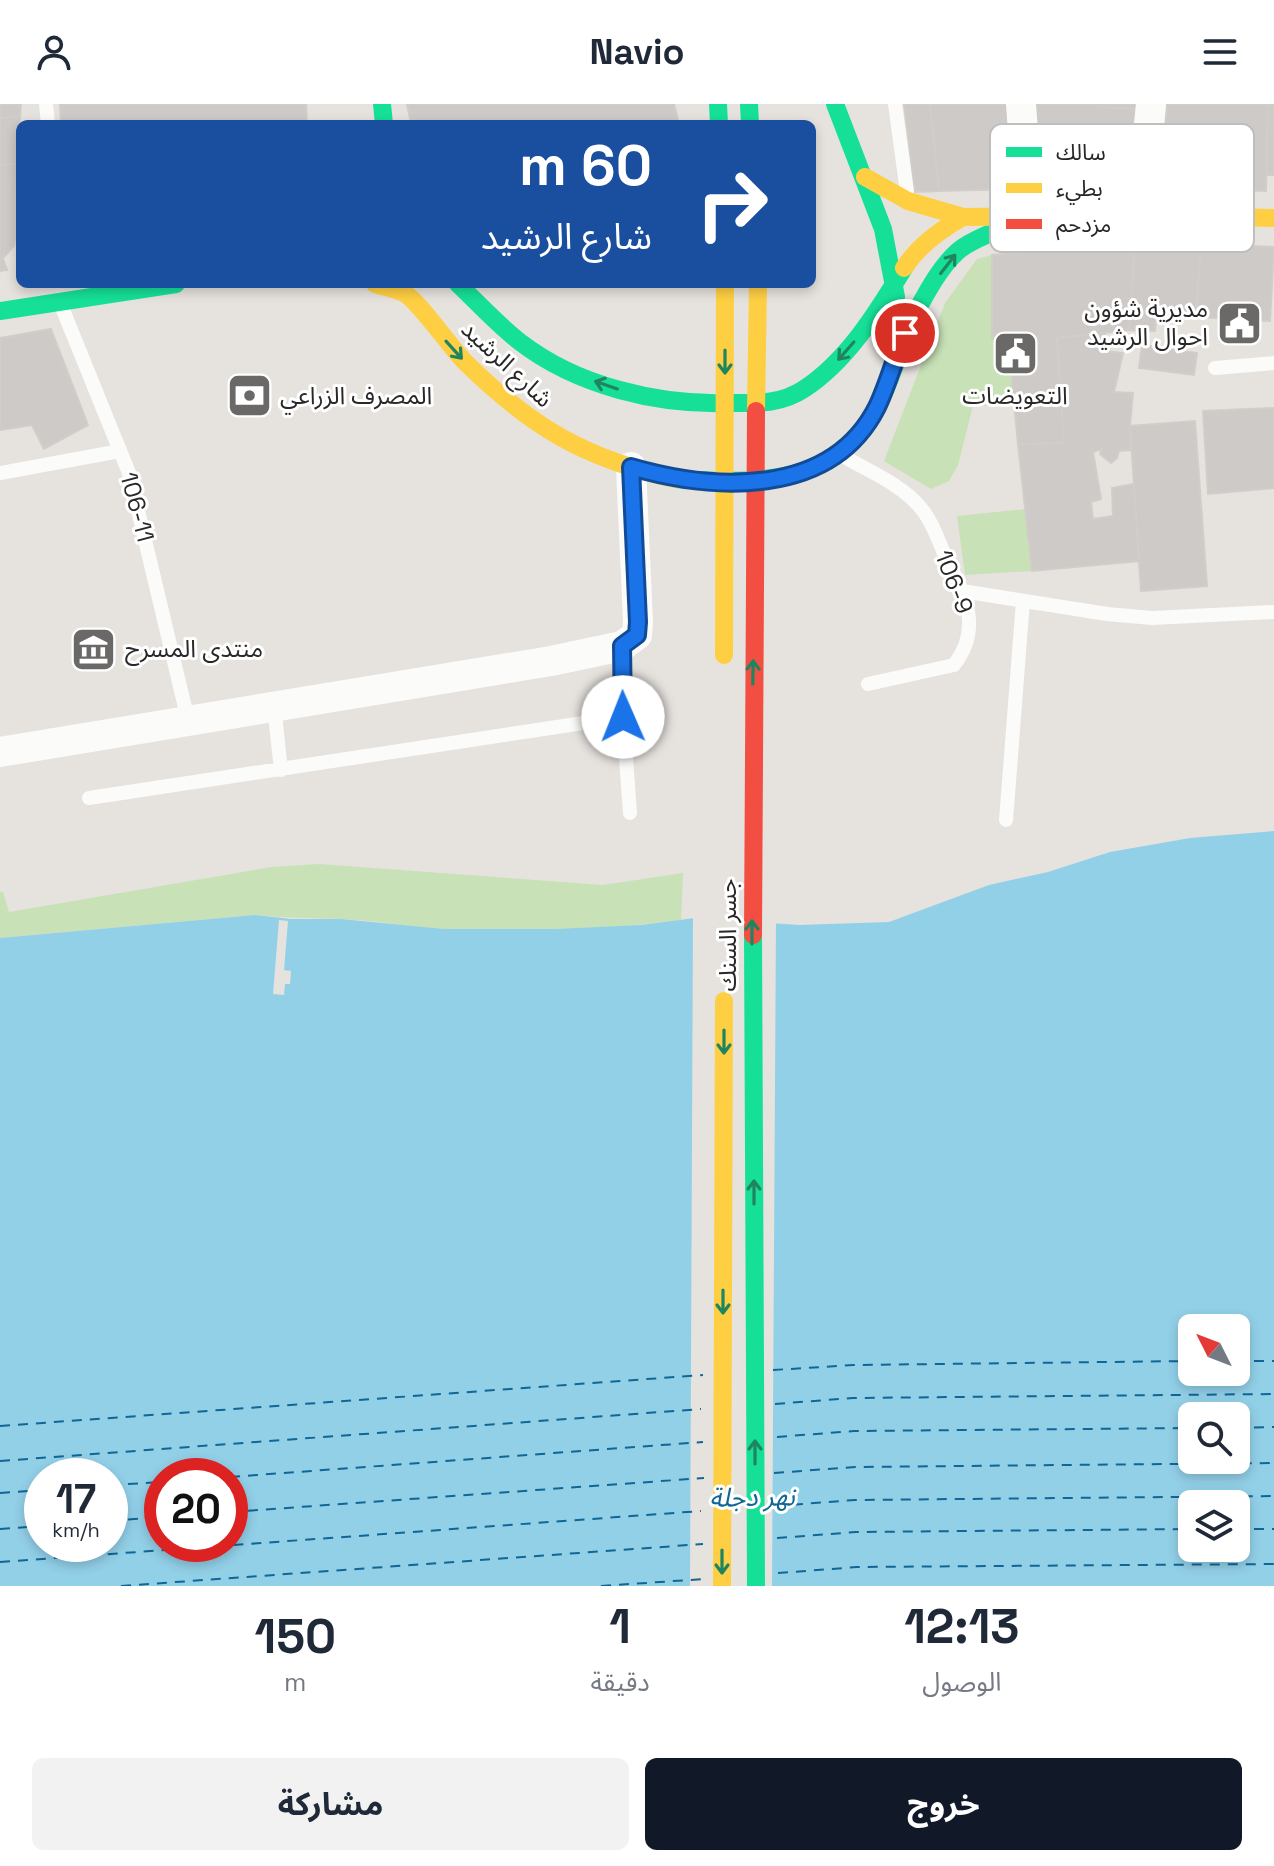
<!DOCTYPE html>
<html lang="ar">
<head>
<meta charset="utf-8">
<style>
  body { margin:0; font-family:"Space Grotesk","Noto Sans Arabic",sans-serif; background:#f2f2f3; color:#1f2937; direction:rtl; height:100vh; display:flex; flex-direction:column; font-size:30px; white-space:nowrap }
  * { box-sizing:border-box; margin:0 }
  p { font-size:26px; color:#747a83 }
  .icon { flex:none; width:44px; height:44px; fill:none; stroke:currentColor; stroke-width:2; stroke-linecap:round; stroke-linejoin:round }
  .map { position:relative; height:1482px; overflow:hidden; direction:ltr }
  .side { display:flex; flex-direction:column; background:#fff; flex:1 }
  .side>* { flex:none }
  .hud { position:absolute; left:16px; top:16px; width:800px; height:168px; border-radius:12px; box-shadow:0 4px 12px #0003; direction:rtl; background:#1a4fa0; color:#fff; overflow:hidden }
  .needle { width:52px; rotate:312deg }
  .tools { position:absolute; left:1178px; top:1210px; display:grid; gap:16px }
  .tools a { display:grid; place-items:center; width:72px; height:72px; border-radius:12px; background:#fff; box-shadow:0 4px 12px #0003; font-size:40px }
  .speed { position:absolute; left:24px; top:1354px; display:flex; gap:16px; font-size:40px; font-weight:700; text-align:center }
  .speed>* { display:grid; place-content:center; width:104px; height:104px; border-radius:50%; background:#fff; box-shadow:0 4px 12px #0003; line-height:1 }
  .speed small { font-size:20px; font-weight:400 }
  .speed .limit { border:12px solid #d22; background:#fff; color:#111 }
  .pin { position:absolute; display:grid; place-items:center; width:68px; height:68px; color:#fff; margin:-34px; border:4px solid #fff; border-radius:50%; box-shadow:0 2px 8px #0007 }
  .me { position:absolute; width:88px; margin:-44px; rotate:359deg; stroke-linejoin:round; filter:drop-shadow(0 0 6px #0008) }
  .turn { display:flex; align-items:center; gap:28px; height:168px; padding:0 32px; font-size:36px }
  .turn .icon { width:104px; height:104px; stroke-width:2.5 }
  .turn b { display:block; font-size:56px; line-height:68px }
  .eta { display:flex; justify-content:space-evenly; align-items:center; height:136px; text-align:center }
  .eta b { font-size:48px; font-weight:700; line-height:56px }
  .button { display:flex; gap:16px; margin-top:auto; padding:16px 32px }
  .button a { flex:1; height:92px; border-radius:12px; background:#111827; color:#fff; font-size:32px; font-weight:700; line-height:92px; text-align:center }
  .button a+a { background:#f2f2f3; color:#1f2937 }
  header { display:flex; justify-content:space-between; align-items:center; height:104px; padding:0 32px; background:#fff; font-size:36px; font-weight:700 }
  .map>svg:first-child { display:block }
</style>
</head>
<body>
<header><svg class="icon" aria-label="menu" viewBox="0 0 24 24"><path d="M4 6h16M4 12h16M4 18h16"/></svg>Navio<svg class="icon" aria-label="person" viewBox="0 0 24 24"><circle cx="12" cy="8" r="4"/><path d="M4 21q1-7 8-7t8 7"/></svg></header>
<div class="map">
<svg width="1274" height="1482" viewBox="0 0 1274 1482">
  <rect width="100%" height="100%" fill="#e6e2de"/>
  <!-- green -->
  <path fill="#c8e1b7" d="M992 151V235H1008L1014 301 973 302 958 361 949 377 931 385 884 357 945 199 977 155Z
    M1026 405 1032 467 965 471 957 412Z
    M319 760 603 781 683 769 681 816C603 826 521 829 443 825 409 823 375 816 340 815 311 814 284 814 255 811L0 834V788H3L9 808 272 763Z"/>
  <!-- water -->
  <path fill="#92d0e8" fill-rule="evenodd" d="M1274 727V1482H0V834L255 811 291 815H341L444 825H557L641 821 695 814 800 821 889 818 989 781 1048 768 1110 748 1190 734ZM1192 1224H1236V1268H1192ZM1192 1312H1236V1356H1192ZM42 1372H110V1440H42ZM162 1372H230V1440H162ZM1192 1400H1236V1444H1192Z"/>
  <!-- pier -->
  <path fill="#e6e2de" d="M693 810 776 816 772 1482H690Z
    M279 816 288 817 284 866 291 867 290 880H285L284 891 273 890Z"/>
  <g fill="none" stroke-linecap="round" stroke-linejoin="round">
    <!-- ferry -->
    <path stroke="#106695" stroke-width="2" stroke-dasharray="10 8" stroke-linecap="butt" d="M1236 1257H1274
      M773 1266 853 1261 1192 1257
      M775 1300 853 1294 1274 1290
      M0 1322 703 1271
      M1236 1324 1274 1323
      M777 1333 854 1327 1192 1324
      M0 1357 701 1305
      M774 1369 855 1363 1274 1359
      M230 1373 703 1338
      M110 1381 162 1378
      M0 1389 42 1386
      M775 1402 855 1396 1274 1392
      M230 1408 704 1374
      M110 1417 162 1413
      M0 1425 42 1422
      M1236 1425H1274
      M777 1434 856 1428 1192 1425
      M0 1458 701 1407
      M778 1469 857 1463 1274 1460
      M121 1482 703 1440
      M601 1482 704 1475"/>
  </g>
  <!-- building -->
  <path fill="#cdcac7" stroke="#d1ceca" stroke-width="2" d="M0 0H21L20 13 0 14Z
    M60 0H306L307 20H61Z
    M407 0H674L679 20H411Z
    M904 0H930L939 87 915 88Z
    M930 0H1011L1017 85 939 87Z
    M1031 0H1099V3L1137 5 1123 78 1041 77Z
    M1099 0H1137V5L1099 3Z
    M1167 0H1268L1266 87 1161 83Z
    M1268 0H1274V71H1267Z
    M20 13 17 60 0 61V14Z
    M17 60 15 136 14 142 3 154 7 166 0 167V61Z
    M1135 139 1129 226 1057 234 1064 339 1018 340 1008 235H992V151Z
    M1135 139H1201L1196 213 1156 214 1155 227 1129 226Z
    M1201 139 1274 143 1270 217 1196 213Z
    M51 225 88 321 44 345 32 321 0 326V234Z
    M1105 229 1106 247 1123 249 1114 288 1133 289 1130 322 1131 346 1119 347 1117 354 1111 359 1100 350 1101 345 1093 348 1101 395 1091 398 1093 415 1113 412 1112 384 1134 380 1139 457 1032 467 1018 340 1064 339 1057 234Z
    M1142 241 1197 249 1194 271 1139 264Z
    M1274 304V384L1208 390 1203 307Z
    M1195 317 1207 482 1141 487 1130 322Z"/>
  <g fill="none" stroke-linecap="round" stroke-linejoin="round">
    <!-- lane -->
    <path stroke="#fbfbfa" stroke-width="14" d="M46 0 48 20
      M895 0 907 88
      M61 201 129 369 188 616
      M1215 264 1274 259
      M843 352C868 367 901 380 920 403 931 415 937 433 943 447 962 487 985 521 954 561L868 580
      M0 369 120 347
      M962 487 1107 510 1152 514 1274 508
      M622 542 623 613 630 709
      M274 602 281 666
      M89 694 623 613
      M1006 716 1023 497"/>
    <!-- street -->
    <path stroke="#fbfbfa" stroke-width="30" d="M1021 0 1029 114
      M1140 111 1151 0
      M0 648 551 557 622 542 637 531 638 518 631 363"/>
    <!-- fast -->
    <path stroke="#16e098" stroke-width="18" d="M382 0 384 20
      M718 0 719 20
      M749 0 750 20
      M835 0 883 125 896 193
      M458 180C478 199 498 221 520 238 577 282 657 301 727 299 755 299 780 301 804 285 848 256 877 208 904 164
      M0 207 176 180
      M676 375C754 379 832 384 876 305 893 275 900 239 916 208 927 188 940 163 958 147 969 137 988 131 1001 124
      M753 831 756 1482"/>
    <!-- slow -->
    <path stroke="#ffcf43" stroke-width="18" d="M865 73 908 97 963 113
      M904 164C918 142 940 126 963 113L1140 111 1274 114
      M375 180C384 183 396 185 404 189 419 197 450 243 465 258 531 323 585 355 676 375
      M756 307 758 180
      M724 551 725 180
      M722 1482 724 897"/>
    <!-- jam -->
    <path stroke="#f24e42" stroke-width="18" d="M753 831 756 307"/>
  </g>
  <!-- one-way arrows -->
  <defs><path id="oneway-shaft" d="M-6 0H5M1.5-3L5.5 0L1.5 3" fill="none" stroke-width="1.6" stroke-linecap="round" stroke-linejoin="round" transform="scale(2)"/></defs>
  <g stroke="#1f8460">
    <use href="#oneway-shaft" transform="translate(948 160) rotate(-52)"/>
    <use href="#oneway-shaft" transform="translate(454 246) rotate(48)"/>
    <use href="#oneway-shaft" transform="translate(846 247) rotate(131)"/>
    <use href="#oneway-shaft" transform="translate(725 258) rotate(90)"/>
    <use href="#oneway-shaft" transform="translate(606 281) rotate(-161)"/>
    <use href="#oneway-shaft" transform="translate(753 568) rotate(-89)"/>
    <use href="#oneway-shaft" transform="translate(752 828) rotate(-90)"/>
    <use href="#oneway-shaft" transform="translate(724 938) rotate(90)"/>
    <use href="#oneway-shaft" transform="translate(754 1088) rotate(-90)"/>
    <use href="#oneway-shaft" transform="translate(723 1198) rotate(90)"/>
    <use href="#oneway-shaft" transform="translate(755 1348) rotate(-90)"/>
    <use href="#oneway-shaft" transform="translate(722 1458) rotate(90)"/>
  </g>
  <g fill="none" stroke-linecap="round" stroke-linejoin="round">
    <defs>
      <path id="route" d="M623 613 622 542 637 531 638 518 631 363C714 387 831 394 877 303 888 280 895 253 905 229"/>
    </defs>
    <!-- route casing -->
    <use href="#route" stroke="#114b97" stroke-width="20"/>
    <!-- route -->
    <use href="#route" stroke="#1a73e8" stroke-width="14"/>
  </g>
  <!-- icons -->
  <defs>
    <symbol id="civic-square" viewBox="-11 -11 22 22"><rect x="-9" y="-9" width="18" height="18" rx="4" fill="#6a6968" stroke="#fff"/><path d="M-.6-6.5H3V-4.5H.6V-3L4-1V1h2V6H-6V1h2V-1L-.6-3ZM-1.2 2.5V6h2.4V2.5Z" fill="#fff"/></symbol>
    <symbol id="bank-square" viewBox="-11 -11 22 22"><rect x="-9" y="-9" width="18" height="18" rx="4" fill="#6a6968" stroke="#fff"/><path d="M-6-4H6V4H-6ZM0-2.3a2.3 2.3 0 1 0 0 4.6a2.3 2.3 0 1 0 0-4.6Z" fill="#fff"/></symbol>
    <symbol id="museum-square" viewBox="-11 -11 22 22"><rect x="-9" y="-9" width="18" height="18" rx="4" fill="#6a6968" stroke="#fff"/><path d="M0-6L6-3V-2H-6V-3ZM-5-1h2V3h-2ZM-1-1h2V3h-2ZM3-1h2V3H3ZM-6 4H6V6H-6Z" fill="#fff"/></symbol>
  </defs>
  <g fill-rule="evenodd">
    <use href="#civic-square" x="1214" y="194" width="51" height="51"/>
    <use href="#civic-square" x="990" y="224" width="51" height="51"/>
    <use href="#bank-square" x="224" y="266" width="51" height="51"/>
    <use href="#museum-square" x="68" y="520" width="51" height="51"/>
  </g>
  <g text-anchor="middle" stroke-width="6" stroke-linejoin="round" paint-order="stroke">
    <!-- poi labels -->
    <g font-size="24" fill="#282828" stroke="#fff" text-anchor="start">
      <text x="1208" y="213" text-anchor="end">مديرية شؤون<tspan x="1208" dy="28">احوال الرشيد</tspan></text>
      <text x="280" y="300">المصرف الزراعي</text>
      <text x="1015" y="300" text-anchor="middle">التعويضات</text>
      <text x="125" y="553">منتدى المسرح</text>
    </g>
    <!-- street labels -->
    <g font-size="24" fill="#282828" stroke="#fff">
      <text transform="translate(507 260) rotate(43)" y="8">شارع الرشيد</text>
      <text transform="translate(137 403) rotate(75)" y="8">106-11</text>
      <text transform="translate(954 478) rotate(69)" y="8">106-9</text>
      <text transform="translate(728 831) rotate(-90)" y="8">جسر السنك</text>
    </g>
    <!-- water labels -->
    <g font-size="26" font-style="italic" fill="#106695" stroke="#fff">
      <text transform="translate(752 1393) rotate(-1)" y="9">نهر دجلة</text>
    </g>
  </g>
  <!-- legend -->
  <rect x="990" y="20" width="264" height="128" rx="12" fill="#fff" stroke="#bebebe" stroke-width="2"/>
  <rect x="1006" y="43" width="36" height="10" fill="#16e098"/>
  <rect x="1006" y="79" width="36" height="10" fill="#ffcf43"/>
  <rect x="1006" y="115" width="36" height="10" fill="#f24e42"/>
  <g font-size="22" fill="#282828">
    <text x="1056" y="56">سالك</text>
    <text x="1056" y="92">بطيء</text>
    <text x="1056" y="128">مزدحم</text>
  </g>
</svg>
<div class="tools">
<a><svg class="needle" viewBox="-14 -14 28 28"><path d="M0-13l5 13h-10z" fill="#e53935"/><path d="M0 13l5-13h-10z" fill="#747a83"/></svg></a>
<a><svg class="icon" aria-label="search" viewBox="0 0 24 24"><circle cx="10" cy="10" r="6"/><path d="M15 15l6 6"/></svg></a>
<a><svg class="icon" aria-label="layers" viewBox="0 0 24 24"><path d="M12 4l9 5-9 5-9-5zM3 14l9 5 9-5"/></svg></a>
</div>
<div class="speed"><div>17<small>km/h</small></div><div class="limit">20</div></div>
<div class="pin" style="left:905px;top:229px;background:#d93025"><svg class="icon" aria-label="arrive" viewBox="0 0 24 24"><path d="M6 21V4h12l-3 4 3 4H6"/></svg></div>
<svg class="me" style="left:623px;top:613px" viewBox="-20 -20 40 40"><circle r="19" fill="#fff"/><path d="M0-13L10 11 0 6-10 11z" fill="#1a73e8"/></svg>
<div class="hud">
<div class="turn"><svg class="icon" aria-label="right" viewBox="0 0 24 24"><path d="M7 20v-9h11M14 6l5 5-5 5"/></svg><div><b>60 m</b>شارع الرشيد</div></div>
</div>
</div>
<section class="side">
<div class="eta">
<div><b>12:13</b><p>الوصول</p></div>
<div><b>1</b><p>دقيقة</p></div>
<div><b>150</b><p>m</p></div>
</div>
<div class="button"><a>خروج</a><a>مشاركة</a></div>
</section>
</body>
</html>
